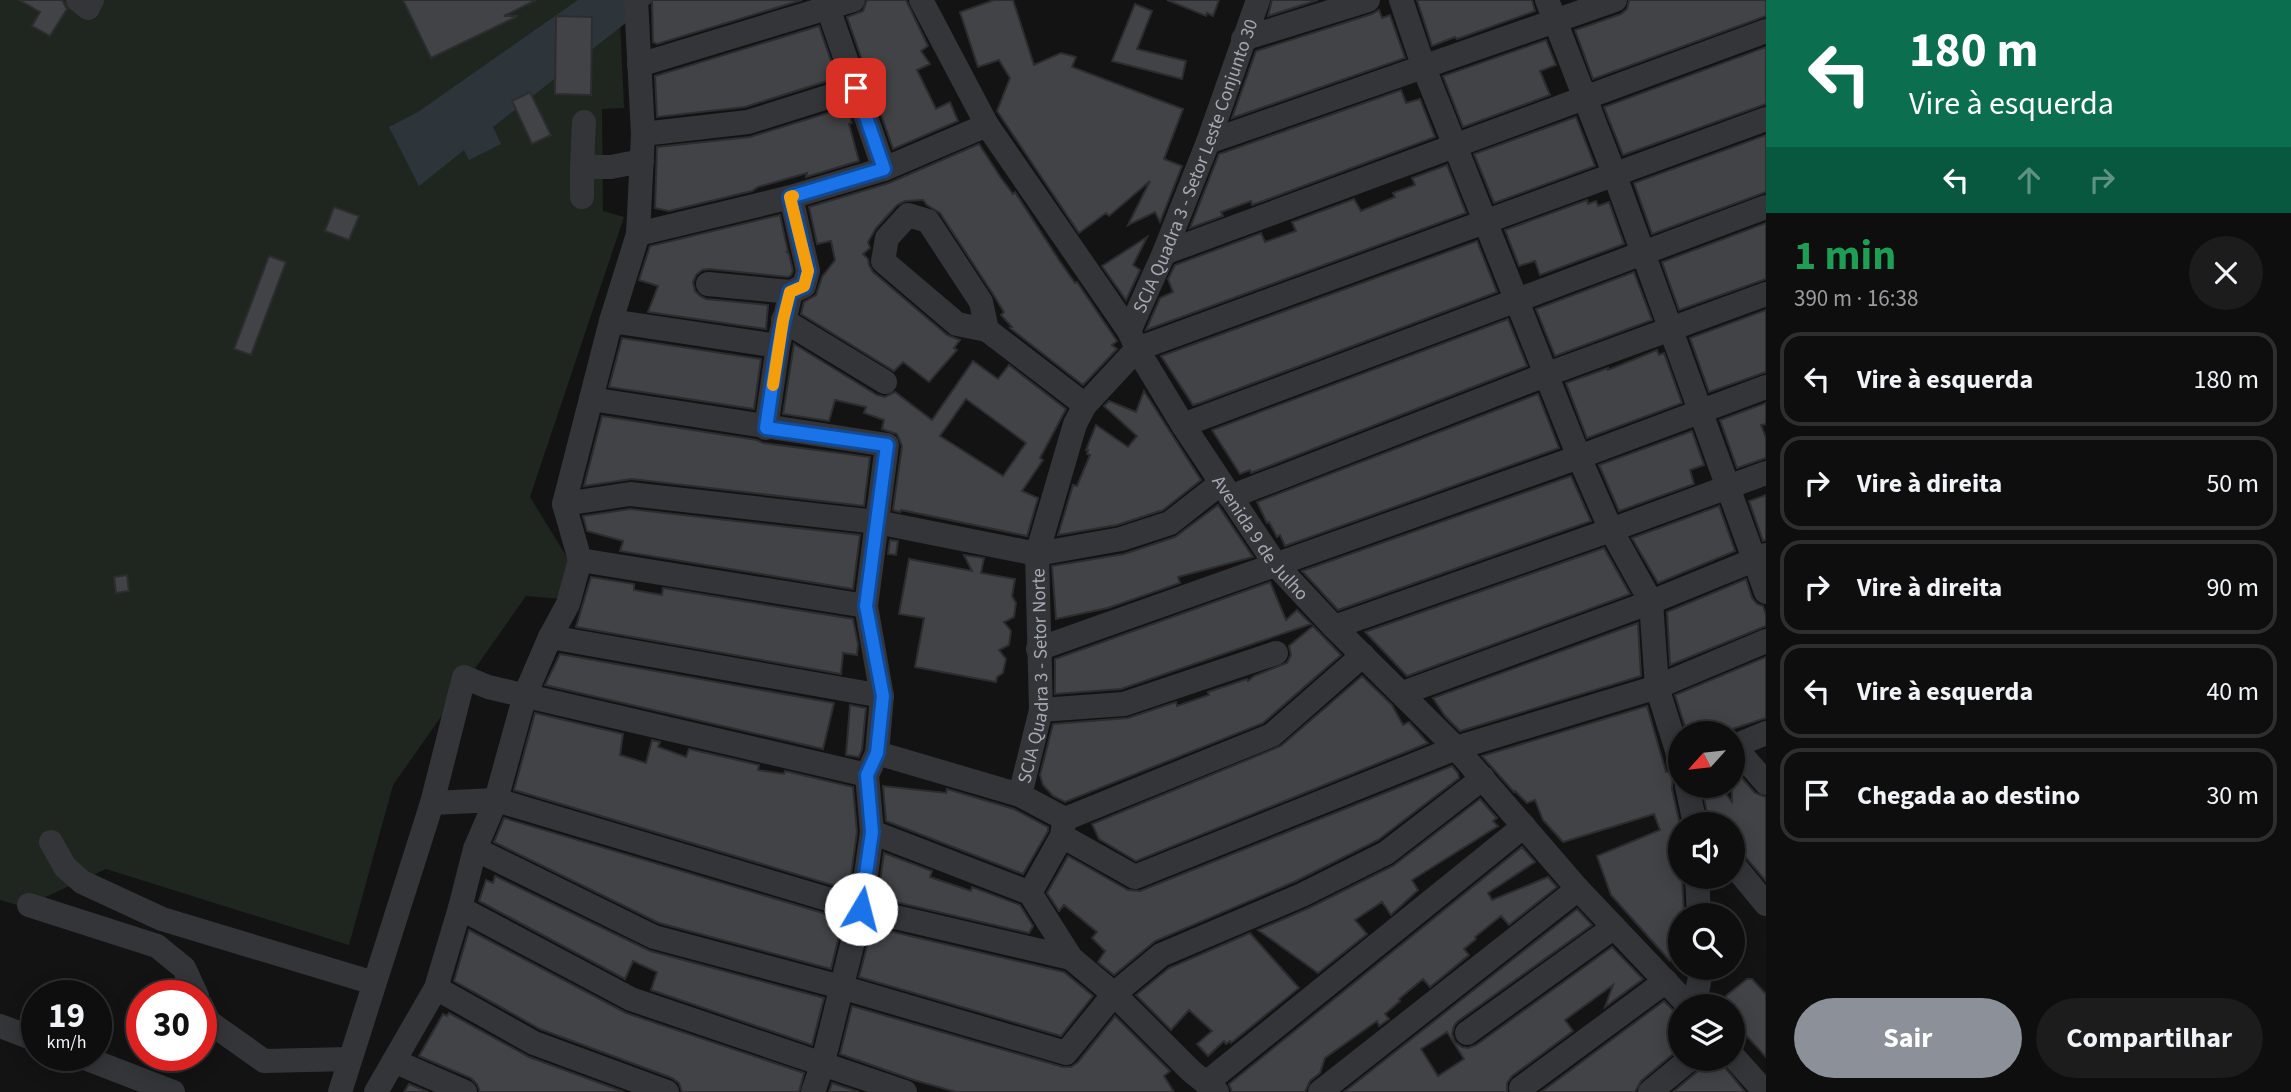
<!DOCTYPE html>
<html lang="pt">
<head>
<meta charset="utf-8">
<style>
  body { margin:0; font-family:"Source Sans 3",sans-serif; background:#1c1c1d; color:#f1f3f6; height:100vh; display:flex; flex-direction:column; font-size:26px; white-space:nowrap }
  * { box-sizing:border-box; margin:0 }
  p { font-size:23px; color:#9b9c9e }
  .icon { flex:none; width:38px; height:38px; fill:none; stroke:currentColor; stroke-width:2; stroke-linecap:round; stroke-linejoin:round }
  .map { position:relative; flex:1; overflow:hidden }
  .side { display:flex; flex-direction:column; background:#0e0e0f; width:525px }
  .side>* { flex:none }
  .guide { background:#0b6e4f; color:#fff; overflow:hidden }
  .needle { width:46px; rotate:243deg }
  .buttons { position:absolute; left:1668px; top:721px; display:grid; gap:14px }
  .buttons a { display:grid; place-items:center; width:77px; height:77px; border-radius:50%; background:#0e0e0f; box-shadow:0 4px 18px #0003,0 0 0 2px #2e2e2f; font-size:35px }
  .speed { position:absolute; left:21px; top:980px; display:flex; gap:14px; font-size:35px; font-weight:700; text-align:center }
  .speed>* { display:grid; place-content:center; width:91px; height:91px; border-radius:50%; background:#0e0e0f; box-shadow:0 4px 18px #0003,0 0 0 2px #2e2e2f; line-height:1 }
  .speed small { font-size:18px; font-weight:400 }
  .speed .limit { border:10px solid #d22; background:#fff; color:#111 }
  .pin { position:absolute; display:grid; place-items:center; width:60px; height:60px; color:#fff; margin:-30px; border-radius:14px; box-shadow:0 4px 10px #0006 }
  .me { position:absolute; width:77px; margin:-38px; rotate:8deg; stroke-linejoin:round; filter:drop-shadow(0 0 5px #0008) }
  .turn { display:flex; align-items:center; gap:24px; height:147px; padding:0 28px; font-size:32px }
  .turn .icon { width:91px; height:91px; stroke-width:2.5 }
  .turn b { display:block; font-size:49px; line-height:60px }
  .lanes { display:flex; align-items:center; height:66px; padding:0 28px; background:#0003; justify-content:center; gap:35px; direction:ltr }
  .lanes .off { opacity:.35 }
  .round { display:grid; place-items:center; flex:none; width:74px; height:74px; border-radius:37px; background:#1c1c1d }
  .summary { display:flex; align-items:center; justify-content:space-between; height:119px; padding:0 28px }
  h1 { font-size:42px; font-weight:700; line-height:52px; color:#1e9e55 }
  .primary-button { display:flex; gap:14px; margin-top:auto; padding:14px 28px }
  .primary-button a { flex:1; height:80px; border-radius:42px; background:#8c9099; color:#fff; font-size:28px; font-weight:700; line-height:80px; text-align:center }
  .primary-button a+a { background:#1c1c1d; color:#f1f3f6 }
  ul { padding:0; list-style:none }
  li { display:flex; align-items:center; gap:21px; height:94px; margin:0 14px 10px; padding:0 14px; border:4px solid #2e2e2f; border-radius:21px }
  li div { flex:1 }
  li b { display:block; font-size:26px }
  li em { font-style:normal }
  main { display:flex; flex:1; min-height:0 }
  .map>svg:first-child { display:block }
</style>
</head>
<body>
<main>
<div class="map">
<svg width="1766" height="1092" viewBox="0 0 1766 1092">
  <rect width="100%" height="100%" fill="#131314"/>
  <!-- green -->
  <path fill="#1f2620" d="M0 0H619L624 108 602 109 603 211 624 217 530 497 573 567 564 599 526 596 393 785 349 945 106 869 24 907 0 900Z"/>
  <!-- water -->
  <path fill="#2d353b" d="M578 0H655L493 127 501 144 469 160 464 150 419 186 389 127 418 112Z"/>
  <!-- building -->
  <path fill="#424347" stroke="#2d2d30" stroke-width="2" fill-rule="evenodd" d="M19 0H62L67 9 50 36 32 26 40 12Z
    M403 0H536L504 16H518L431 58Z
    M652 0H802L657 44 653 42Z
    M867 0H906L928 46 921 51 930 64 917 70 936 109 950 102 958 121 893 149 847 17 863 11Z
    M994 0H1013L1034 65 1061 53 1076 57 1072 67 1183 109 1164 159 1182 166 1160 222 1155 212 1128 225 1150 181 1109 216 1106 213 1079 233 997 111 1010 78 999 60 978 67 960 12Z
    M1167 0H1219L1213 16 1207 13 1206 16Z
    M1272 0H1318L1268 16Z
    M1417 0H1532L1535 11 1457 39 1455 37 1432 46Z
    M1629 0H1766V16L1593 79 1575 30 1621 14 1627 9Z
    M1135 4 1152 11 1137 49 1186 61 1182 79 1112 61Z
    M1379 10 1382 18 1390 15 1405 58 1232 118 1256 51 1372 14Z
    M556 16 592 17 591 95 555 94Z
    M819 26 837 78 745 107 657 117 655 76Z
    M1546 40 1556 65 1540 71 1550 95 1463 127 1443 76Z
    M1766 47V104L1623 155 1604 107Z
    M1401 90 1406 103 1420 99 1435 137 1252 205 1251 201 1221 212 1223 216 1190 228 1219 154Z
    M530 92 551 135 532 144 512 101Z
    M847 107 852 123 849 124 859 161 806 177 807 173 758 187 752 191 669 211 655 208 657 147 750 137Z
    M1576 117 1595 166 1494 203 1474 154Z
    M1766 135V192L1652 234 1634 183Z
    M979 144 1001 178 1013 194 1015 192 1059 260 1075 283 1077 282 1117 341 1112 345 1117 349 1083 385 1010 328 1012 327 1001 315 1004 312 993 294 940 213 927 205 923 200 905 201 897 205 876 228 868 242 870 248 863 254 868 259 869 265 873 272 947 335 960 340 954 348 957 350 929 382 903 362 894 371 801 314 804 302 816 295 822 277 835 260 831 241 817 244 809 207 889 183Z
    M1447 165 1466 213 1146 330 1160 298 1173 292 1168 279 1175 265 1261 233 1265 242 1296 231 1292 222 1354 199 1361 211 1395 197 1393 193 1415 185 1412 178Z
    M1587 200 1588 204 1596 201 1598 206 1609 202 1624 244 1540 275 1535 261 1519 266 1505 230Z
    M334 207 359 216 349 240 325 231Z
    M780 215 788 252H787L789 254 793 271 791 275 788 277 709 269 702 270 696 275 693 282 695 291 700 296 706 299 768 305 766 329 648 312 658 286 639 280 650 246Z
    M1766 223V279L1679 310 1662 262Z
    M1147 237 1133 265 1140 270 1126 300 1102 266Z
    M1477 241 1497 292 1200 403 1193 405 1161 356Z
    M269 256 286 262 251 355 234 349Z
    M1634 272 1652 320 1555 356 1536 309Z
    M1766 310V372L1709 392 1690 338Z
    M1508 319 1527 366 1251 473 1250 470 1240 474 1212 430Z
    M622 338 761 359 754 409 609 387Z
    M794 344 877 395 885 397 895 392 932 420 973 361 998 379 1009 365 1066 409 1040 458 1043 460 1022 491 1038 498 1027 536 901 510 900 512 893 510 902 446 897 434 882 429 884 420 864 413 866 407 835 400 829 421 783 414ZM966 399 1026 443 1003 476 940 436Z
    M1657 350 1659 355 1664 353 1682 403 1587 438 1566 383 1608 368V370Z
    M1144 391 1201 480 1163 510 1117 525 1058 535 1073 485 1077 486 1090 455 1087 454 1088 450H1086L1096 425 1128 447 1137 436 1104 406 1109 401 1136 412Z
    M1538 394 1559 448 1545 453 1285 546 1280 535 1277 537 1269 522 1267 523 1257 502Z
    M1766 403V424L1761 425 1766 438V458L1737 468 1720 420Z
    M602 416 757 440 763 443 870 457 864 506 632 479 584 486Z
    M1692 431 1704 465 1690 470 1694 484 1619 511 1599 465Z
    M1571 476 1591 521 1338 610 1302 571Z
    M1766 495V540L1763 541 1749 501Z
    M1218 505 1253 557 1178 577 1180 583 1108 608 1056 619 1052 566 1124 554 1175 537Z
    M1719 506 1735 551 1658 583 1632 538Z
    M630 509 860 535 853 589 620 551 623 541 587 531 583 516Z
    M890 540 898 541 896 555 888 554Z
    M1604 548 1630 594 1407 676 1365 632Z
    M964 555 984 558 981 573 1015 579 1012 596 1016 603 1014 617 1004 622 1011 631 1009 645 999 650 1006 659 1003 673 997 677 996 682 915 667 924 618 899 614 909 559 972 571Z
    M127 575 129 591 116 593 114 577Z
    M591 577 634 584V590L662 595 663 588 853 619 858 644 857 655 843 653 841 674 576 627Z
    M1746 579 1752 598 1757 604 1763 606 1766 615V626L1670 665 1667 612Z
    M1270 582 1286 620 1297 610 1311 624 1121 689 1055 694V659Z
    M1638 623 1641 676 1460 731 1445 716 1433 698Z
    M1313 626 1341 655 1263 723 1065 802 1053 796 1043 785 1040 775 1053 724 1128 718 1176 702 1177 706 1209 695 1208 692 1247 679 1248 681 1254 676 1287 663 1291 655 1289 646Z
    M560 654 834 703 823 749 545 685Z
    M1766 657V718L1720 733H1687L1675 695Z
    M1362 676 1392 705 1403 725 1409 722 1428 743 1136 861 1099 839 1092 824 1281 746Z
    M850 705 866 708 862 749 859 757 846 755Z
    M1647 706 1666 772H1673L1672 789 1680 825V877H1682L1684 915H1680V957L1670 961 1611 895 1597 856 1660 830 1654 814 1563 842 1543 820 1535 800 1527 803 1515 791 1514 792 1482 756Z
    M535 713 623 734 620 755 646 763 652 740 660 742 658 747 686 757 689 749 759 765 758 770 784 774 785 771 853 787 857 832 849 890 514 790Z
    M1452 766 1458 773 1459 778 1378 840 1296 881 1155 941 1114 975 1098 962 1105 951 1092 938 1097 932 1064 905 1059 911 1047 893 1068 856 1128 890 1140 891Z
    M1732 767 1755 793 1766 797V881L1743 854 1732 849V824H1709L1702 786H1720L1732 802Z
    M883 786 946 793 947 789 1014 809 1048 827V831L1023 874 886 821Z
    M1480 799 1497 818 1493 821 1498 826 1412 880 1418 890 1391 915 1382 902 1355 920 1367 934 1318 973 1258 930 1309 908 1393 866Z
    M504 818 843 919 831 969 659 923 494 842Z
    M1522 847 1535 862 1488 893 1492 900 1548 877 1557 887 1509 925 1501 916 1475 937 1476 939 1464 949 1469 955 1430 987 1423 979 1399 999 1400 1001 1385 1014 1389 1019 1379 1026 1377 1021 1325 1058 1320 1073 1310 1081 1305 1092H1232L1229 1084Z
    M884 853 932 871 930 877 971 891 972 887 1020 905 1033 926 1029 933 878 898Z
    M495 876 650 951 824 998 812 1045 651 990 657 972 633 961 625 979 479 901 486 880 493 883Z
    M1577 909 1592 925 1458 1021 1454 1026 1452 1034 1455 1042 1462 1047 1468 1048 1476 1045 1612 947 1643 979 1605 1007 1613 985 1565 1020 1573 1031 1512 1076 1507 1083V1092H1344ZM1447 1032 1464 1059 1438 1076 1421 1049Z
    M872 927 1064 972 1093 996 1061 1036 859 977Z
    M469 930 626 1013 804 1073 799 1092H682L679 1083 672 1078 540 1029 454 981Z
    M1250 933 1299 988 1231 1043 1230 1041 1226 1044 1224 1041 1208 1056 1197 1044 1212 1031 1189 1010 1171 1030 1136 995 1169 968Z
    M1747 979H1752L1766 994V1057L1732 1020V1006H1719L1727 995Z
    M1664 1001 1680 1017V1048L1641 1081 1635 1092H1541Z
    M852 1006 1063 1067H1071L1078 1062 1115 1016 1170 1071 1164 1076 1174 1092H956L914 1080 840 1054Z
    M449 1013 529 1057 624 1092H480L477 1084 471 1078 419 1056 443 1014 447 1016Z
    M1705 1059H1718L1745 1092H1673L1699 1070Z
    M832 1083 859 1092H829Z
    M409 1084 428 1092H404Z"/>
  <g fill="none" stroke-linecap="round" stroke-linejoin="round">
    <!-- minor -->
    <g stroke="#343539" stroke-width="24">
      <path d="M78 0 88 8 92 0"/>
      <path id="s1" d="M921 0 987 125 1129 331 1137 349 1183 425 1276 565 1334 627 1456 748 1578 889 1689 1006"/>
      <path d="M1401 0 1424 68 1579 457 1611 530 1651 602 1657 687 1680 760"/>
      <path d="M1547 0 1614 173 1766 592"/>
      <path d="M828 8 884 169"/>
      <path d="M1243 39 1368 0"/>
      <path d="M639 65 853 0"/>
      <path d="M584 122 582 167H611L642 161"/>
      <path d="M643 134 748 122 856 88"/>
      <path d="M1208 142 1615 0"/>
      <path d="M582 197V167"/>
      <path d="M638 234 791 197 884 169 987 125"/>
      <path d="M1164 253 1766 31"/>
      <path d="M708 284 791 292 804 286 808 271 791 197"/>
      <path d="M783 320 885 382"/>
      <path d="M611 321 778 346"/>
      <path d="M987 330 957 324 883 261 887 238 908 215 928 221 981 302 987 330 1085 405"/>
      <path id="s2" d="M1129 331 1164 253 1208 142 1258 0"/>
      <path d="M591 399 887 445 866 606 882 696 877 753 867 775 872 832 861 909 822 1066 813 1092"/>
      <path d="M1183 425 1766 207"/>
      <path d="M766 428 778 346 791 292"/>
      <path d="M1230 497 1545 375 1766 294"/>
      <path d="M564 504 630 494 877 522 1037 554 1121 539 1170 523 1221 483"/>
      <path d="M580 560 866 606"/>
      <path d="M1334 627 1611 530 1766 473"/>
      <path d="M550 637 882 696"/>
      <path d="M1038 649 1579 457 1766 387"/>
      <path d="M1403 693 1651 602 1766 555"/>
      <path d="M1041 710 1124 704 1276 653"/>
      <path d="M1734 746 1766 783"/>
      <path d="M1732 747 1766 733"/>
      <path d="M877 753 1020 795 1065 819 1272 735 1363 655"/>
      <path d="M1687 786 1695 824"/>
      <path id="s3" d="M1020 795 1041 710 1037 554 1075 424 1085 405 1137 349 1766 119"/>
      <path d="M432 803 496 800 861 909 1071 958"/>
      <path d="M872 832 1030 893 1071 958 1114 994 1191 1071 1217 1092"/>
      <path d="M1062 836 1135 877 1456 748 1657 687 1766 641"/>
      <path d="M51 842 65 867 82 882 162 919 374 983"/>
      <path d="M475 849 654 937 841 987 1066 1053 1114 994 1161 955 1302 895 1386 853 1483 778"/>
      <path d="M1732 863 1766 904"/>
      <path d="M1697 877 1699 915"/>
      <path d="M1030 893 1062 836 1064 823"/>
      <path d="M29 905 157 946 184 968 197 996"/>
      <path d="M460 908 631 999 905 1092"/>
      <path d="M436 988 534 1043 667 1092"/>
      <path d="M201 1005 209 1022 264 1061 349 1059"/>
      <path d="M1694 1006 1702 968"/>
      <path d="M0 1026 37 1040"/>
      <path d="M1467 1033 1614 927"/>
      <path d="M77 1055 173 1092"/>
      <path d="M1732 1055 1765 1092"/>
      <path d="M394 1061 465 1092"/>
      <path d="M1206 1083 1524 826"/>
      <path d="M1521 1088 1666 981"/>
      <path d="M340 1092 432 803 464 677 488 687 867 775"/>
      <path d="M376 1092 436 988 460 908 475 849 496 800 525 695 550 637 568 604 580 560 564 504 611 321 638 234 643 134 636 0"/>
      <path d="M1320 1092 1578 889"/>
      <path d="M1650 1092 1690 1059"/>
    </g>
  </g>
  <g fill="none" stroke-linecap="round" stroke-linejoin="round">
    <defs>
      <path id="route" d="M856 88 884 169 790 197 808 271 804 286 790 292C778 337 773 382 766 428L887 445 866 606 883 696 877 753 867 775 872 832 861 909"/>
    </defs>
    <!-- route casing -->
    <use href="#route" stroke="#114b97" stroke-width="18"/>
    <!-- route -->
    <use href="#route" stroke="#1a73e8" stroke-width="12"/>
    <!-- slow -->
    <path stroke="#f59e0b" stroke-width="12" d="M773 385 783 320 790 292 804 286 808 271 790 197 793 196"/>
  </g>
  <g text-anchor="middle" stroke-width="5" stroke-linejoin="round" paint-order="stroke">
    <!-- street labels -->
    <g font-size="19" fill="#a6aab3" stroke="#0e0e0f">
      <text dy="7" stroke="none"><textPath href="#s2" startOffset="178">SCIA Quadra 3 - Setor Leste Conjunto 30</textPath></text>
      <text dy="7" stroke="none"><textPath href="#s1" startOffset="637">Avenida 9 de Julho</textPath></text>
      <text dy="7" stroke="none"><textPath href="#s3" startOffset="121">SCIA Quadra 3 - Setor Norte</textPath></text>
    </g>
  </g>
</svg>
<div class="buttons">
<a><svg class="needle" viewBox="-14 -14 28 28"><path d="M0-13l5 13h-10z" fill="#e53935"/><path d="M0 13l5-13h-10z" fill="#9b9c9e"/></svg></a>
<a><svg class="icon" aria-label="sound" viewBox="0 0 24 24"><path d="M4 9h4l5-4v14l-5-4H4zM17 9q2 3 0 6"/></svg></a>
<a><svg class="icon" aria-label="search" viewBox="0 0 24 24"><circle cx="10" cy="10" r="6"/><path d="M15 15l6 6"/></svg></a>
<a><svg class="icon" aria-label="layers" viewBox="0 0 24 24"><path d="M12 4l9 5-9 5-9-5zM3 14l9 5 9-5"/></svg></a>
</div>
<div class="speed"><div>19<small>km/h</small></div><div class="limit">30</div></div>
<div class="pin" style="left:856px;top:88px;background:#d93025"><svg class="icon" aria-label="arrive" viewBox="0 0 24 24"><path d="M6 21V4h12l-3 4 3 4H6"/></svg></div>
<svg class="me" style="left:861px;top:909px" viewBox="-20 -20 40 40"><circle r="19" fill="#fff"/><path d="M0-13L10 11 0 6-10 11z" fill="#1a73e8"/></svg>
</div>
<section class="side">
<div class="guide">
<div class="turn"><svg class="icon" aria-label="left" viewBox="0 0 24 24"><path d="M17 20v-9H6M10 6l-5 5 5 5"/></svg><div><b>180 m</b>Vire à esquerda</div></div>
<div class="lanes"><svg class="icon" aria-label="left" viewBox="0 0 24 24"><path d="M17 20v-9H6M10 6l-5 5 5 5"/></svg><svg class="icon off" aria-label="ahead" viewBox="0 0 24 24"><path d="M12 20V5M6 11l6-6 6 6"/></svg><svg class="icon off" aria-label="right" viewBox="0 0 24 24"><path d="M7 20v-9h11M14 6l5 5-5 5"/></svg></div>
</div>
<div class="summary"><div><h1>1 min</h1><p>390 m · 16:38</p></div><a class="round"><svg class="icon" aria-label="close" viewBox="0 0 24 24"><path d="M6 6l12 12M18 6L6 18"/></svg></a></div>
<ul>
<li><svg class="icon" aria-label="left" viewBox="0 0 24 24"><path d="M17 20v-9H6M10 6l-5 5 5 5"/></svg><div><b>Vire à esquerda</b></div><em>180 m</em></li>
<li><svg class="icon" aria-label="right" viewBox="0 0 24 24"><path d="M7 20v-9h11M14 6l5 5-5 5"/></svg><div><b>Vire à direita</b></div><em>50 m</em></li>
<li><svg class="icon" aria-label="right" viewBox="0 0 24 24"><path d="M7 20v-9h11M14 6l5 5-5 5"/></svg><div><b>Vire à direita</b></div><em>90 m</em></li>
<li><svg class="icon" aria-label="left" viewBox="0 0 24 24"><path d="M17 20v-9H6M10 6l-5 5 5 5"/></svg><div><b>Vire à esquerda</b></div><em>40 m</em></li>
<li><svg class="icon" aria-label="arrive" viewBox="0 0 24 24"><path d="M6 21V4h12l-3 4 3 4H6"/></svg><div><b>Chegada ao destino</b></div><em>30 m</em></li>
</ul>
<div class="primary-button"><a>Sair</a><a>Compartilhar</a></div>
</section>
</main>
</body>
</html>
